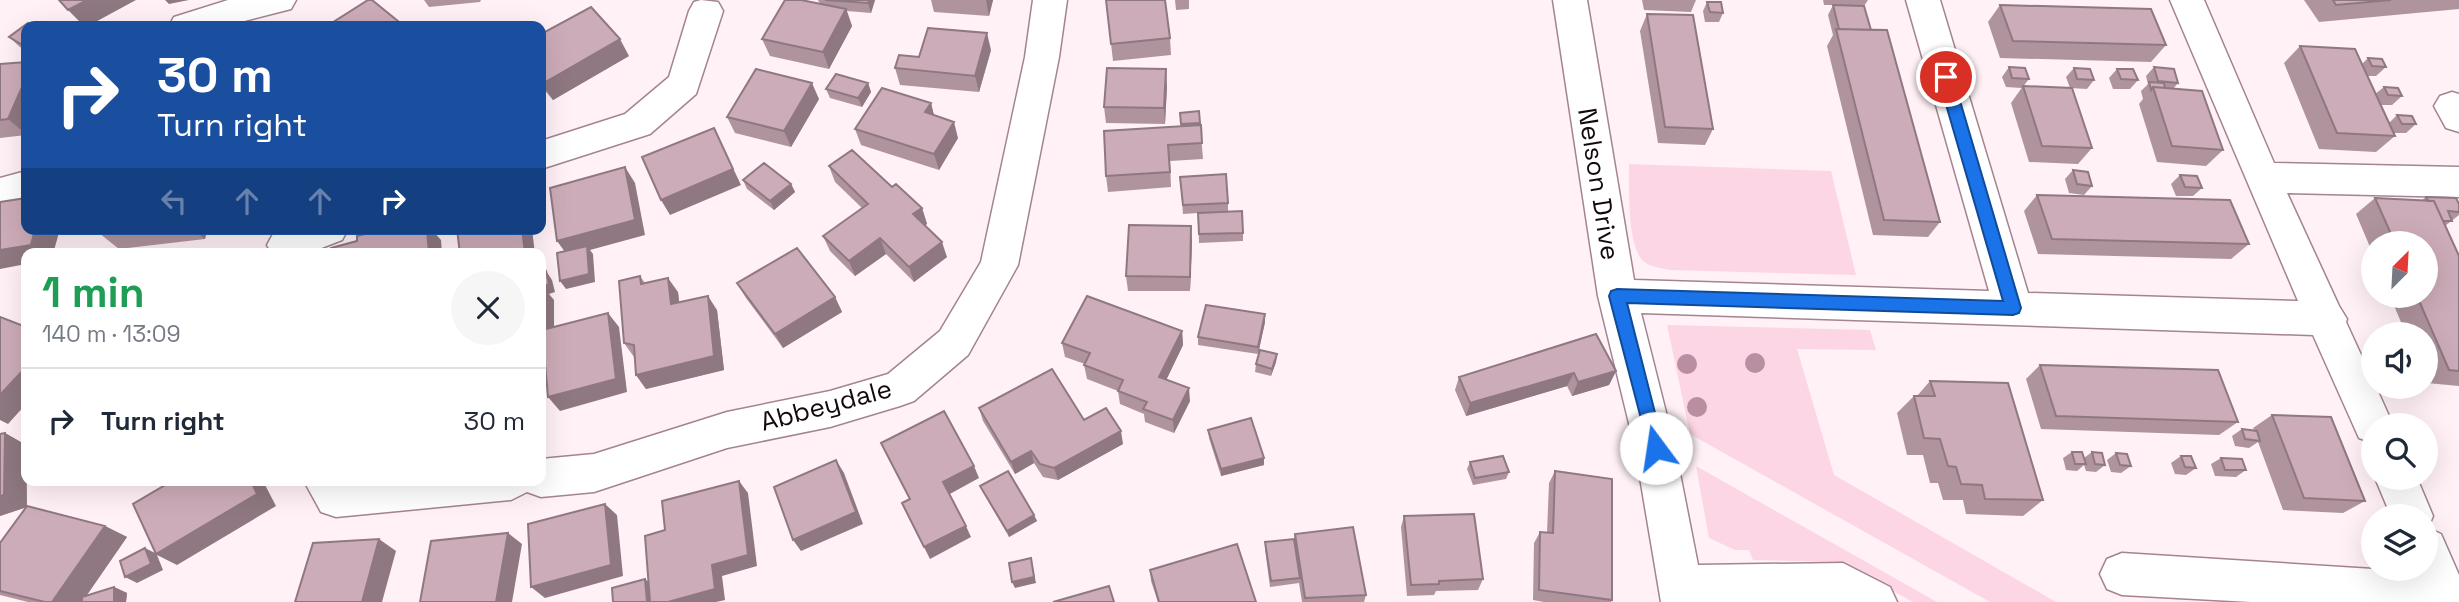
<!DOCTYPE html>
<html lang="en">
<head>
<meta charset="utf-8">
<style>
  body { margin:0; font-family:"Space Grotesk",sans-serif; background:#f6f6f7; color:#1f2937; height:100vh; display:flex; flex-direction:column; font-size:26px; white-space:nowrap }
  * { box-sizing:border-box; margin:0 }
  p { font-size:23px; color:#747a83 }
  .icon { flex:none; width:38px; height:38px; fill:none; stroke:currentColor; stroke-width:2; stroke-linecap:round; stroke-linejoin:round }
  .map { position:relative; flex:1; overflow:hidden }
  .details { position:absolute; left:21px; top:248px; width:525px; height:238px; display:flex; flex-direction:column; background:#fff; border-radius:14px; box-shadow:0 7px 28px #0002 }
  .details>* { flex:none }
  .hud { position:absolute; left:21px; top:21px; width:525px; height:214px; border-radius:14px; box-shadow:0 7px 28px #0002; background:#1a4fa0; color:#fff; overflow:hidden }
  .needle { width:46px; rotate:24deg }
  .fabs { position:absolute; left:2361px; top:231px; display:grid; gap:14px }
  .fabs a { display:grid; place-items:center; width:77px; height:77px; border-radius:50%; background:#fff; box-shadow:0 7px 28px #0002; font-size:35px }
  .pin { position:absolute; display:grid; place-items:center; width:60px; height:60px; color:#fff; margin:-30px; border:4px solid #fff; border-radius:50%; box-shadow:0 2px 7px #0007 }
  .me { position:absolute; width:77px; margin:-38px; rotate:346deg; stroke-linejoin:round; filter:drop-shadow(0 0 5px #0008) }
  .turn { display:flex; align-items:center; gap:24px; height:147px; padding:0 21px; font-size:32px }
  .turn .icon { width:91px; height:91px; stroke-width:2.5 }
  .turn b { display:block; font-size:49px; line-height:60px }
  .lanes { display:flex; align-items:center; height:66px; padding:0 21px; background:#0003; justify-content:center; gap:35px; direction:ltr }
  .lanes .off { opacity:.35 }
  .round { display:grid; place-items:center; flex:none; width:74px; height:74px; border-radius:37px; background:#f6f6f7 }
  .headline { display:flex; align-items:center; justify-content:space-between; height:119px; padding:0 21px }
  h1 { font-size:42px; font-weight:700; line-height:52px; color:#1e9e55 }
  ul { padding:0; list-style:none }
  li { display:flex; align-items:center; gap:21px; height:105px; padding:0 21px; border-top:2px solid #e0e1e3 }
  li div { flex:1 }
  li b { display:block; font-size:26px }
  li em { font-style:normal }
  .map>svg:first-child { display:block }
</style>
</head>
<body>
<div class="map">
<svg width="2459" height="602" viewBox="0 0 2459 602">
  <rect width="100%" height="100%" fill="#fff1f6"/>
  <!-- green -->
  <path fill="#fcd6e4" d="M1629 164 1831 171 1856 275 1669 270C1661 268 1650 267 1643 261 1627 245 1629 186 1629 164Z
    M1667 325 1870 330 1876 350 1797 349 1834 475 2056 602H1990L1690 434Z
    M1696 466 1937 602H1913L1840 562 1753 560 1749 550H1735L1709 538Z"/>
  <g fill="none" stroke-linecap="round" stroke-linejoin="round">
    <defs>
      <path id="minor" d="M228 0H296L291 9 225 26H169L174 17Z
        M701 0 718 2 723 11 696 94 650 134 541 169V141L625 114 669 77 689 11 694 2Z
        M1033 0H1067L1059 57 1018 265 968 355 914 401 900 406 830 427 727 448 594 492 541 497 527 492 511 500 336 517 321 512 304 481H541V459L594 454 727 412 830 391 888 374 940 331 981 262 1025 57Z
        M1553 0H1587L1634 280 1989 291 1906 0H1940L2028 293 2298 301 2170 0H2204L2274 163 2459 167V197L2287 193 2339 306 2347 319 2346 322 2373 381V387H2376L2393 425H2373V443L2359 438 2313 335 1641 313 1675 448 1698 565 1843 563 1890 587 1897 602H1661L1635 448 1598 296Z
        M2452 92 2459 94V132L2446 128 2434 106 2440 96Z
        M26 171V201L0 208V178Z
        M285 229H348L342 240 306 254H272L267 245 273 234Z
        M2375 478H2417L2433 516 2428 528 2441 534 2459 575V602H2251L2122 595 2107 589 2100 574 2107 559 2122 553 2373 569H2426V516H2391Z"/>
    </defs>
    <!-- minor casing -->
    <use href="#minor" stroke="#a38490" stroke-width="3"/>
    <!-- minor -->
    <use href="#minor" fill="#fff" fill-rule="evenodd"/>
  </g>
  <!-- trees -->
  <g fill="#ba8ea1">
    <circle cx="1755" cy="363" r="10"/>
    <circle cx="1687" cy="364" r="10"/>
    <circle cx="1697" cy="407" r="10"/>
  </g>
  <!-- wall -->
  <path fill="#af949e" d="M424 0H481L480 2 429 7Z
    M818 0H875L871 13 847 11 852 26 829 69 770 56 762 39 820 4Z
    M931 0H993L989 16 934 12Z
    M1106 0 1170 38 1171 55 1113 61Z
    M1175 0H1189V9L1176 10Z
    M1642 0H1696L1691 12 1644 10Z
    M1823 0H1868L1864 6 1871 30 1940 222 1928 237 1873 235 1827 46 1833 35 1828 15 1833 5H1824Z
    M2304 0H2459V9L2319 22Z
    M1707 2 1723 13 1719 22H1705L1703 11Z
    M2000 5 2166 45 2151 62 2000 58 1988 22Z
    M1647 14 1713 129 1705 145 1658 143 1640 31Z
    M26 26V50L20 47 9 37Z
    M541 34 629 56 553 100 541 86Z
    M2300 46 2362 64 2368 58 2386 67 2376 76H2367L2375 94 2384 87 2402 96 2392 105H2380L2389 123 2397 115 2416 124 2406 133H2393L2395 136 2376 152 2319 149 2284 63Z
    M991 50 979 92 900 85 895 68Z
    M26 62V135L0 138V64Z
    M2009 67 2029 79 2022 88 2006 87 2002 77Z
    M2154 67 2178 83 2173 89 2223 150 2206 166 2157 162 2139 104 2143 99 2141 91 2148 84 2146 76Z
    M2074 68 2094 80 2087 89 2070 88 2066 77Z
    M2117 69 2138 80 2130 89H2113L2109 78Z
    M868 83 871 92 862 107 830 98 826 89Z
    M1167 86 1165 124 1106 123 1104 107Z
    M2023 86 2092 148 2078 164 2029 162 2011 103Z
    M819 99 791 147 735 133 727 117Z
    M931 103 934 115 958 138 939 170 861 145 855 129Z
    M1199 111 1203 159 1170 161 1171 187 1108 192 1106 176 1181 126 1180 113Z
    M829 166 892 187 922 208 927 224 925 225 947 257 914 282 886 254 855 276 830 251 823 236 862 208 835 182Z
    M2073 170 2092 186 2084 195 2069 193 2065 179Z
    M2180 175 2202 188 2193 196H2176L2171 184Z
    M1180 177 1228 203V211L1198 213 1243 233V241L1199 243 1198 213 1183 214Z
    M743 180 791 184 795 192 774 210 747 189Z
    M2037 195 2249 244 2231 259 2038 254 2024 211Z
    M2426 197 2459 204V215L2445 226 2459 256V386L2427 383 2426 380V334H2406L2390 296H2426V243H2373V254L2356 214 2375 198 2421 201Z
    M101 229H207L205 239 119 249 99 233Z
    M1192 241 1190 291H1128L1126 276Z
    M640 276 645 283 678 292 679 302 717 310 724 370 646 389 636 375 634 357 624 343Z
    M737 283 835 297 842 312 783 348 746 298Z
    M1265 322 1258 354 1198 345V337Z
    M1182 331 1183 345 1166 380 1190 401 1174 433 1145 422 1144 414 1120 404 1118 391 1087 379 1084 365 1085 364 1065 357 1062 343Z
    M1277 354 1276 362 1271 376 1255 372 1256 364Z
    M2040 365 2238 422 2219 435 2041 429 2026 379Z
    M1616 371 1609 385 1572 396 1567 386 1466 416 1455 390 1459 377Z
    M1930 381 2043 500 2023 516 1966 514 1963 500H1943L1938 483H1930L1923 455H1907L1897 413 1914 396H1917Z
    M979 408 1084 420 1123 444 1058 480 1043 477 1034 463 1015 474 983 421Z
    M2272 415 2365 501 2343 513 2283 510 2258 442 2249 448 2235 446 2232 436 2242 429 2254 430 2253 428Z
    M1208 430 1264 458V465L1221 476 1209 438Z
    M5 433 26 445 27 507 105 526 127 537 87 595 114 587 127 593 126 602H28L0 595V543L27 507 0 516V434Z
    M2072 452 2084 458 2092 452 2105 465 2096 472 2086 471 2084 465 2077 471 2066 470 2063 458Z
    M2116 453 2131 466 2121 473 2111 472 2107 460Z
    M2181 456 2196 468 2186 475 2175 474 2171 463Z
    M2221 458 2246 470 2236 477 2215 476 2211 464Z
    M1470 462 1509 472 1506 479 1473 485 1467 469Z
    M1555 471 1612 600 1611 602H1544L1533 600 1534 543 1540 532 1547 533 1549 483Z
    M980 486 1034 515 1037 521 1009 537 983 492Z
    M1404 516 1483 579 1478 590 1436 591 1434 595 1407 596 1401 527Z
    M1295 534 1366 595 1364 602H1302L1299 583 1270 587 1265 549V542L1294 539Z
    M1150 570 1256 602H1158L1151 581Z"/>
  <!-- shaded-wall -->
  <path fill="#8f7881" d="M87 0H136L88 26H84L68 10Z
    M165 0H189L169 4Z
    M869 0H875L871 13 868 3Z
    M986 0H993L989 16Z
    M846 9 852 26 829 69 823 52Z
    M987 33 991 50 979 92 975 76Z
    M620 39 629 56 553 100 542 84Z
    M1166 69 1167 86 1165 124 1164 108Z
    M26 78V134L8 119Z
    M812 83 819 99 791 147 784 131Z
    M868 83 871 92 862 107 858 98Z
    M931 103 935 120 925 112Z
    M954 122 958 138 939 170 934 154Z
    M714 128 741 185 670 215 661 200Z
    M625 167 635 183 645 235 590 250 593 254 595 282 566 289 560 281 568 256 557 241Z
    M791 184 795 192 774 210 770 201Z
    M922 208 927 224 919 230 913 214Z
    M1191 226 1192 241 1190 291V277Z
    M35 229H60L53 254H26V264L0 269V250Z
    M193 229H207L205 239Z
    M427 229H431L441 240 442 254H429Z
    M522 229H532L535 254H523Z
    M880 238 886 254 855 276 849 261Z
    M942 242 947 257 914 282 909 267Z
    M546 271 552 280 555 292 549 294 554 300V334L541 337V287Z
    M668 278 678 292 681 319 671 304Z
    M708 296 717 310 724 370 646 389 636 375Z
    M835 297 842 312 783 348 775 334Z
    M608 313 619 327 627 392 560 411 548 397Z
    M1265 314V322L1258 354V347Z
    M1182 331 1183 345 1161 391 1159 377Z
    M1277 354 1276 362 1271 376 1272 369Z
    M26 367V404L8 424 0 420V395Z
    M1616 371 1609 385 1572 396 1578 382Z
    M1574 373 1567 386 1466 416 1470 403Z
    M1189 388 1190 401 1174 433 1173 420Z
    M1121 431 1123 444 1058 480 1054 468Z
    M5 433 26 445 27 507 0 516V496Z
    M1031 451 1034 463 1015 474 1011 462Z
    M1264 458V465L1221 476V469Z
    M836 460 844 473 863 524 801 551 793 540Z
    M974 466 979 478 948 495 943 482Z
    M251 481H263L276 506 177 565 157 555 163 570 137 583 125 577 145 548 157 554Z
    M739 481 748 493 757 566 722 576 725 600 716 602H668L712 565Z
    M605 504 617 515 623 576 545 598 531 587Z
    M1034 515 1037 521 1009 537 1007 531Z
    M105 526 127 537 82 602H52Z
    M966 526 971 537 930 559 924 547Z
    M508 533 522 544 512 602H496Z
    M379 539 396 551 382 602H362Z
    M1031 558 1036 583 1015 588 1012 582Z
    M645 579 652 585 653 602H647Z
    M114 587 127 593 126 602H114Z"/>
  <!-- building -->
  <path fill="#ccacb8" stroke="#8f7881" stroke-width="2" d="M59 0H87L68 10Z
    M368 0H372L404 26H327Z
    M785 0H801L846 9 823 52 762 39Z
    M825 0H869L868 3Z
    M1106 0H1165L1170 38 1111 44Z
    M2333 0H2391L2336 5Z
    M1707 2H1721L1723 13 1710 12Z
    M1833 5 1864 6 1871 30 1839 29Z
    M2000 5 2151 9 2166 45 2013 41Z
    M591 7 620 39 542 84 541 82V34Z
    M1647 14 1693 15 1713 129 1665 127Z
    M28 23 33 26H26V47L9 37Z
    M531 24 534 26H516L519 25Z
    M928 28 987 33 975 76 895 68 899 55 919 57Z
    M1836 29 1887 30 1940 222 1884 220Z
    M2300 46 2355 49 2395 136 2337 133Z
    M2368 58 2382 59 2386 67 2372 66Z
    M26 62V78L8 119 0 120V64Z
    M2009 67 2025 68 2029 79 2012 78Z
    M2154 67 2174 69 2178 83 2158 81Z
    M1107 68 1166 69 1164 108 1104 107Z
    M2074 68 2090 69 2094 80 2077 79Z
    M756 69 812 83 784 131 727 117Z
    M2117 69H2133L2138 80 2121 79Z
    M836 74 868 83 858 98 826 89Z
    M2149 82 2164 83 2165 88 2153 87 2151 90Z
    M2023 86 2072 88 2092 148 2042 146Z
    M2153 87 2202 91 2223 150 2172 146Z
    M2384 87 2398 88 2402 96 2388 95Z
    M882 88 931 103 925 112 954 122 934 154 855 129Z
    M1199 111 1200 123 1181 124 1180 113Z
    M2397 115 2412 116 2416 124H2402Z
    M1201 125 1202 143 1168 145 1170 172 1106 176 1104 131Z
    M714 128 733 169 661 200 642 157Z
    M852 150 892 187 896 184 922 208 913 214 942 242 909 267 880 238 849 261 823 236 868 204 829 166Z
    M764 163 791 184 770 201 743 180Z
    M625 167 635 220 557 241 550 188Z
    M2073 170 2088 172 2092 186 2077 184Z
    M1226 174 1228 203 1183 205 1180 177Z
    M2180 175 2197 176 2202 188 2185 187Z
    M2037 195 2230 200 2249 244 2052 239Z
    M2426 197 2456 198 2459 204V212L2448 211 2452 221H2443L2434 201H2428Z
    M26 198V229H35L31 245 0 250V202Z
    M2375 198 2434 201 2459 256V371L2449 370 2417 296H2426V243H2395Z
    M1242 211 1243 233 1199 234 1198 213Z
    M1129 225 1191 226 1190 277 1126 276Z
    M101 229H137L99 233Z
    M385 229H405V230L427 229 429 254H331V248L357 241V236Z
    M457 229H522L525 253 460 254Z
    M587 246 589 274 560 281 557 253Z
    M797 248 835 297 775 334 737 283Z
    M546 271 549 284 541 287V273Z
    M640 276 641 284 668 278 671 304 708 296 714 356 636 375 634 345 624 343 619 281Z
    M547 292V326L541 327V294Z
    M1087 296 1182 331 1159 377 1189 388 1173 420 1143 409 1147 402 1118 391 1123 380 1084 365 1090 353 1062 343Z
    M1206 305 1265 314 1258 347 1198 337Z
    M608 313 616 379 548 397 542 330Z
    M0 317 26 327V367L0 395Z
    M1596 334 1616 371 1578 382 1574 373 1470 403 1459 377Z
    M1260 350 1277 354 1272 369 1256 364Z
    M2040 365 2218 370 2238 422 2056 416Z
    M1052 369 1084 420 1106 408 1121 431 1054 468 1040 464 1031 451 1011 462 979 408Z
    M1930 381 2008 383 2043 500 1985 499 1982 485 1961 484 1956 467 1948 466 1940 439 1924 438 1914 396H1935Z
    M944 411 974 466 943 482 966 526 924 547 902 503 910 499 881 443Z
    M2272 415 2331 417 2365 501 2304 498Z
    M1251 418 1264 458 1221 469 1208 430Z
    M2242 429 2257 431 2260 441 2245 439Z
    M5 433 4 495 0 496V434Z
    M2072 452H2082L2086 464H2075Z
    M2092 452 2102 453 2105 465 2095 464Z
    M2116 453 2127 454 2131 466 2120 465Z
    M1503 456 1509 472 1475 478 1470 462Z
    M2181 456H2191L2196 468 2185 467Z
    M2221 458 2242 459 2246 470H2225Z
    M836 460 856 512 793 540 774 487Z
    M1008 471 1034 515 1007 531 980 486Z
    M1555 471 1612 479V600L1539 590 1540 532 1553 533Z
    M172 481H251L257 494 156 554 133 504Z
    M739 481 748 555 712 565 715 589 668 602H650L645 536 665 530 662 501Z
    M605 504 611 565 531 587 528 524Z
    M27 506 105 526 52 602H45L0 591V543Z
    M1474 514 1483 579 1439 581V584L1411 585 1404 516Z
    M1353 527 1366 595 1305 598 1295 534Z
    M508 533 496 602H420L431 541Z
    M379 539 362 602H295L313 543Z
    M1294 539 1300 578 1271 581 1265 542Z
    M1237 544 1256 602H1159L1150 570Z
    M145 548 151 564 125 577 120 561Z
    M1031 558 1034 577 1012 582 1009 563Z
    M645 579 647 602H613L612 588Z
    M1109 586 1114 602H1053Z
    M114 587V602H82V597Z"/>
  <!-- route -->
  <path fill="#1a73e8" stroke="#114b97" stroke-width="2" d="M1946 72 1953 77 2021 308 2019 313 2013 315 1627 303 1664 448 1661 453 1656 456 1650 453 1609 296 1611 291 1617 289 2003 301 1938 77Z"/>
  <g text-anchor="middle" stroke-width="5" stroke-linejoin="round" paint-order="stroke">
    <!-- street labels -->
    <g font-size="26" fill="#13090d" stroke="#fff">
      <text transform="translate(1599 184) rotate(81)" y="9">Nelson Drive</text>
      <text transform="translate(826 405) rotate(-15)" y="9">Abbeydale</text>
    </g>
  </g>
</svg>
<div class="fabs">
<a><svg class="needle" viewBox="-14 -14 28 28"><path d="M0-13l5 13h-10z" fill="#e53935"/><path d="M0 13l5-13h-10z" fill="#747a83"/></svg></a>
<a><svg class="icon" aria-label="sound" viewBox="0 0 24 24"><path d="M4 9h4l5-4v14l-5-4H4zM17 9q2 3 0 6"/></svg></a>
<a><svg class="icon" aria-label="search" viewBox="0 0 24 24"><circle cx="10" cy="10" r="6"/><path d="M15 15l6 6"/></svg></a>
<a><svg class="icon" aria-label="layers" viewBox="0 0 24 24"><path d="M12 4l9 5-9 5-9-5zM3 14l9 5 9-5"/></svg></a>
</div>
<div class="pin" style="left:1946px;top:77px;background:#d93025"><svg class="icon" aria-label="arrive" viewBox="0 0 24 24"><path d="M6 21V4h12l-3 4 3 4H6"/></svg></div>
<svg class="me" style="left:1656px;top:448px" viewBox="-20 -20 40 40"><circle r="19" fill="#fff"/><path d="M0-13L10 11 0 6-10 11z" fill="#1a73e8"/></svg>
<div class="hud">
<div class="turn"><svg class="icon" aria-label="right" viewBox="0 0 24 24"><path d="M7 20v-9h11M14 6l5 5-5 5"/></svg><div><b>30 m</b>Turn right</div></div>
<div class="lanes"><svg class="icon off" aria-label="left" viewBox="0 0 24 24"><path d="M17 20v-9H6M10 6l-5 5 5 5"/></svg><svg class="icon off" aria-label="ahead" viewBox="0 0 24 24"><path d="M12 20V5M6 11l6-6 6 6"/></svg><svg class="icon off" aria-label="ahead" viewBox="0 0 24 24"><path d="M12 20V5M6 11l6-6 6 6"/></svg><svg class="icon" aria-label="right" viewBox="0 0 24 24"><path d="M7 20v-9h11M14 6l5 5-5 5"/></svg></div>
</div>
<section class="details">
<div class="headline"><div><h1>1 min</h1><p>140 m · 13:09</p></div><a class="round"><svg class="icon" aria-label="close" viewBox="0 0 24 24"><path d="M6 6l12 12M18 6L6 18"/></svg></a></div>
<ul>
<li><svg class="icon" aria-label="right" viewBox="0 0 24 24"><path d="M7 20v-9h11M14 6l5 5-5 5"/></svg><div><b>Turn right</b></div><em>30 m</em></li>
</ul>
</section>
</div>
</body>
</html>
